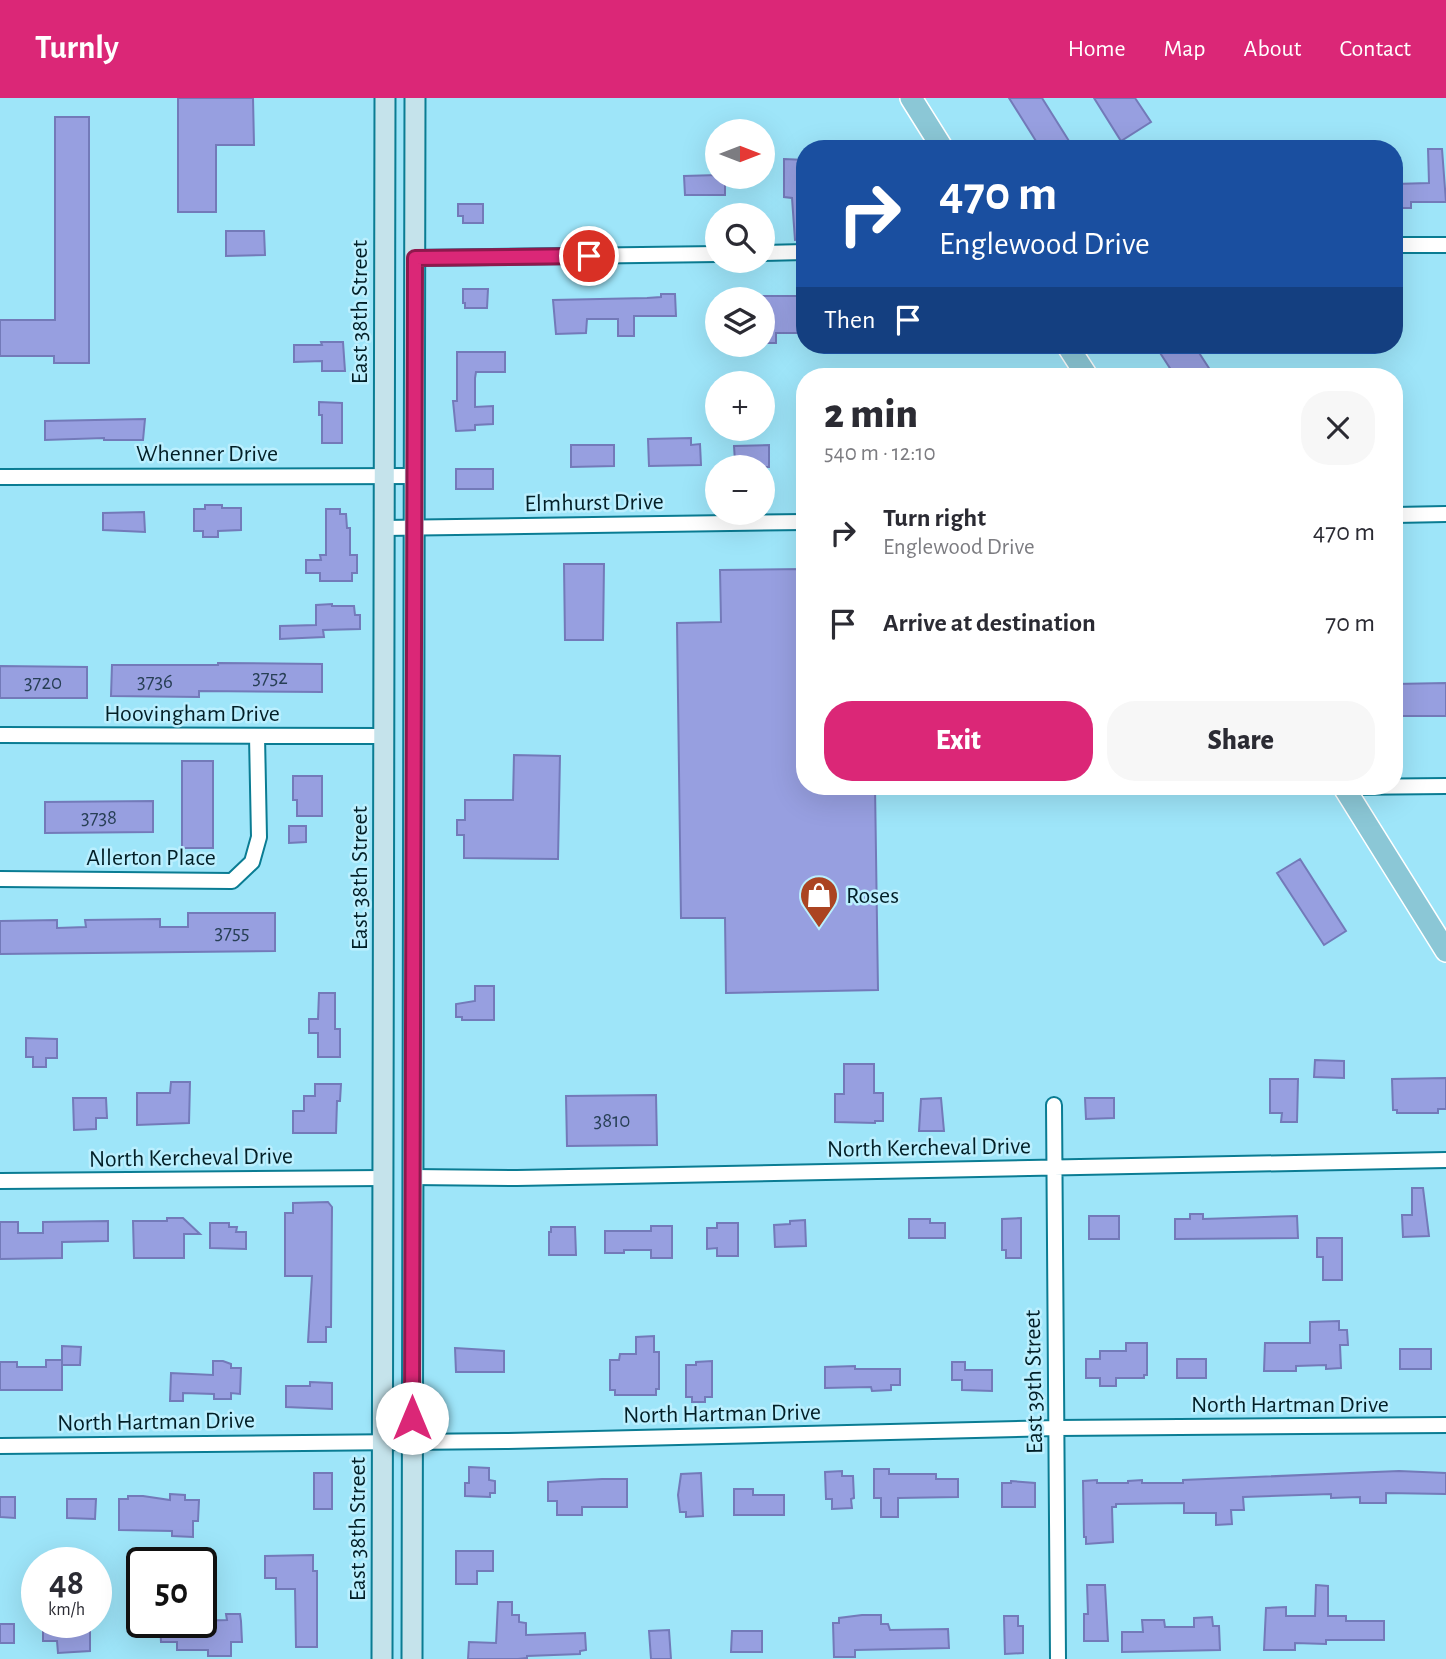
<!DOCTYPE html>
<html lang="en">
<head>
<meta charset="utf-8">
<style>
  body { margin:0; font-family:"Alegreya Sans",sans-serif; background:#f7f7f7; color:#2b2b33; height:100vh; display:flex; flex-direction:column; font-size:26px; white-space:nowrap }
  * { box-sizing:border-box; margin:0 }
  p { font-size:23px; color:#7c7c81 }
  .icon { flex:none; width:38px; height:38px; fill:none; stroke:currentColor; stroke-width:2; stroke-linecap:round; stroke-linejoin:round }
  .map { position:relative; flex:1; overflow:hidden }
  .sheet { position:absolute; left:796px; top:270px; width:607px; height:427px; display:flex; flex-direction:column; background:#fff; border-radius:28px; box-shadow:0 7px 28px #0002 }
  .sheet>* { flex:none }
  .guide { position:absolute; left:796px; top:42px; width:607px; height:214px; border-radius:28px; box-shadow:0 7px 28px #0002; background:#1a4fa0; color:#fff; overflow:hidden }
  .needle { width:46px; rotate:90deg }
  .buttons { position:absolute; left:705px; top:21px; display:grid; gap:14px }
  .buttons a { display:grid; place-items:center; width:70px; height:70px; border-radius:50%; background:#fff; box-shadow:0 7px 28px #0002; font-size:35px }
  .speed { position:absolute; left:21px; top:1449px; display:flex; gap:14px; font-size:35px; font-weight:700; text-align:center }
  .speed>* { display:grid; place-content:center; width:91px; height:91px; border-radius:50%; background:#fff; box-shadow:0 7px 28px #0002; line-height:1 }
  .speed small { font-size:18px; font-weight:400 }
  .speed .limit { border:4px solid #111; border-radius:10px; background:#fff; color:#111 }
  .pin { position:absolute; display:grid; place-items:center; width:60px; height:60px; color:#fff; margin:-30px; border:4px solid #fff; border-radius:50%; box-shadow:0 2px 7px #0007 }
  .me { position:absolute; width:77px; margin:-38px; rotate:0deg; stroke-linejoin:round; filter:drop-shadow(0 0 5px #0008) }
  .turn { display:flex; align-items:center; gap:24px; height:147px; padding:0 28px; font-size:32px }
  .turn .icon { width:91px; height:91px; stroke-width:2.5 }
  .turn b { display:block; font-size:49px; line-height:60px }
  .then { display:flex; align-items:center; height:66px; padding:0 28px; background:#0003; gap:14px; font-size:26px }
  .round { display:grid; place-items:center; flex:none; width:74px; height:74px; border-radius:28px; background:#f7f7f7 }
  .head { display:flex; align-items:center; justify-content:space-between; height:119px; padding:0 28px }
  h1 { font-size:42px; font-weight:800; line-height:52px }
  .button { display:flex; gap:14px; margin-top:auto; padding:14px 28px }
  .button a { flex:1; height:80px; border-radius:28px; background:#db2777; color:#fff; font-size:28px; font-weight:800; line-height:80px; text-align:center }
  .button a+a { background:#f7f7f7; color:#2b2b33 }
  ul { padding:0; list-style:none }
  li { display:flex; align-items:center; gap:21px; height:91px; padding:0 28px }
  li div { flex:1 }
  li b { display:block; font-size:26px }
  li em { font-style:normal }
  header { display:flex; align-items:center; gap:42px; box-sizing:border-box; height:98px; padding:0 35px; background:#db2777; color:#fff }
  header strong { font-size:33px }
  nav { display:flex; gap:38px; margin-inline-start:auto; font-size:24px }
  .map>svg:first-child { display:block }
</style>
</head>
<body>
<header>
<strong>Turnly</strong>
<nav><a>Home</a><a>Map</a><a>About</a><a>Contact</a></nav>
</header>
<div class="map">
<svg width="1446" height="1561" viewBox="0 0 1446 1561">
  <rect width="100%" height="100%" fill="#9ee5f9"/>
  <!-- building -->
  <path fill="#979fe0" stroke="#737ab9" stroke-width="2" d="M178 0H253L254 47H216V114H178Z
    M1009 0H1042L1074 51H1041Z
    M1094 0H1135L1151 24 1121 43Z
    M55 19H89V265H54V258H0V222H55Z
    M1428 51H1442L1446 104H1411V110H1397L1395 86 1429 85Z
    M784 61 805 62V141L795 142 792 100 784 99Z
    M718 77 725 79V97H685L684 78Z
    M458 106H483V125H463V118H458Z
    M226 133H264L265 157 226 158Z
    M463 191H488L487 210H465V205H463Z
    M661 196H675L676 218H634V238H618V221H587L586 235 556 236 553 202 647 200 661 199Z
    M763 198H805L802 235H776V245H763Z
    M321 244H343L345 273H322V263L294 264V247H322Z
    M1155 247H1194L1214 278H1175Z
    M457 254H505V274H476L475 280V309L493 308V326L475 327V332L456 333 453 303H457Z
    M319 304 342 305V345H322V317H319Z
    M145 321 143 342H104V340L45 342V323Z
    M691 340V347L700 346 701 367 649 368 648 341Z
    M571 347H614V368L571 369Z
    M769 347V369H744V364H735L734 348Z
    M456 371H493V391H456Z
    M205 407H222V410H241V432L218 433V439H203V433H194V411H205Z
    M326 411H340V416H346L347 430H350V457H357V475H352V483H320V475H306V462H321L320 457H326Z
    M144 414 145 434 103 432V415Z
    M564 466H604L603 542H565Z
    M805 471V688H875L878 892 726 895 725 820H681L677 525 721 524 720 472Z
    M332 506V508H354L355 517H360V531L323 532 324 539 280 541V528L316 527V507Z
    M218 565 322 566V594L199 593V599L111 598 112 567H218Z
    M0 568 87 569V600H0Z
    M1446 585V618H1395V586Z
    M514 657 560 658 558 761 464 760V737H457V722H465V702H513Z
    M182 663H213V750H182Z
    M293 678H322V718H297V702H293Z
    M153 703V734L45 735V704Z
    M289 728H306V744L289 745Z
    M1300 761 1346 833 1324 847 1277 775Z
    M188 815H275V853L0 856V823L57 822V830L86 829 85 822 160 821V829H188Z
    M475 888H494V922H462V919H456V906L475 903Z
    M319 895H335V931H340V959H318V935H309V921H318Z
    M26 940 57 941V960H46V969H33V959H26Z
    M1315 962 1344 963V980L1314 979Z
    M844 966H874V995H883V1023H875V1025L835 1024V996H844Z
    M1446 980V1011H1438V1015H1397V1012H1393L1392 981Z
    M1270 981H1298L1297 1024H1281L1282 1015H1270Z
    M171 984H190L189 1025 137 1027V995H170Z
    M315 986H341L340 1003H337L336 1035H293V1013H304V998H315Z
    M656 997 657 1047 567 1048 566 998Z
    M73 1000H106L107 1020H96V1031L74 1032Z
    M941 1000 944 1033H919L921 1001Z
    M1085 1000H1114V1020L1086 1021Z
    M1412 1090H1423L1429 1138 1403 1139 1402 1117H1412Z
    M328 1104 332 1109 331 1229H326V1244H308L312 1178H285V1115H293V1105Z
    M1190 1116H1203V1121L1297 1118 1298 1140 1175 1141V1121H1190Z
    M1089 1118H1119V1141H1089Z
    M167 1120H183L200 1136H184V1160H134L133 1123H167Z
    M1021 1120V1160H1006V1152H1002V1121Z
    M909 1121H930V1125H945V1140H909Z
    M805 1122 806 1148 775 1149 774 1127 790 1126V1123Z
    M108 1123V1143L62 1144V1160L0 1161V1124H18V1135H43V1124Z
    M210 1125H229V1129H237L236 1134H246V1151L210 1150Z
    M717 1125H738V1158H717V1150L707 1151V1130H717Z
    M651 1128H672V1160H651V1152H624V1155H605V1133H651Z
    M551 1129H575L576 1157H549V1134H551Z
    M1317 1140H1342V1182H1323V1159H1317Z
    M1339 1223V1232H1347L1348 1247H1340L1341 1270 1326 1271V1267L1296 1268V1273H1264L1265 1245H1310V1224Z
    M654 1238V1254H659V1291H656V1297H615V1292H610V1262H619L620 1256H636V1239Z
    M1126 1245H1147V1277H1144V1280H1116V1288H1100V1280H1086V1261H1100V1253H1126Z
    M62 1248 81 1249 80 1267H62Z
    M455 1250 504 1253V1274H456Z
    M1400 1251H1431V1271H1400Z
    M1177 1261H1206V1280H1177Z
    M46 1262H62V1292H0V1264H17V1269H46Z
    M213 1263H223L231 1266V1270H241L240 1296 231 1295V1301H214V1296L183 1295V1303H170L171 1275 213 1277Z
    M712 1263V1299H705V1304H692V1299H686V1267H696V1264Z
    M952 1264H965V1272H992V1293L962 1292V1282H952Z
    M855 1268V1271H900V1287H891V1292L872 1293 871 1289 825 1290V1269Z
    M310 1284 332 1285V1311L286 1309V1288H310Z
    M469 1369 489 1370V1382L495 1383V1395H490V1399L465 1398V1385H469Z
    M874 1371H889V1376H936V1381H958V1399L898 1400V1419H881V1400H874Z
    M842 1373V1378H853L854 1400 851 1401 852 1410 832 1411V1401H826L825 1374Z
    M1399 1373 1446 1375V1396L1386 1395V1405H1360V1399L1331 1400V1396L1243 1399 1244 1412H1231L1232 1426 1216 1427V1415H1184V1405L1116 1406V1409H1112L1113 1444 1086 1446V1439H1084L1083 1383 1097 1382V1385H1128V1383L1142 1382V1385H1183V1382Z
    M314 1375H332V1411H314Z
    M701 1375 703 1418 686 1419V1414H680L678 1397 681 1376Z
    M602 1381H627V1409H582V1417H557V1403H548V1384Z
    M1011 1383 1035 1385V1409H1002V1385H1011Z
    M734 1391H753V1397H784V1417H734Z
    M170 1396 185 1397V1402H199L198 1423H193V1439L172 1438V1433L119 1432V1401H128V1398H143L170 1402Z
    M0 1399H15V1420L0 1419Z
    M67 1401H96L95 1421 67 1420Z
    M456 1453H493V1473H477V1486H456Z
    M313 1457V1473H317V1549H296L295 1491H276V1480H265V1458Z
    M1087 1487H1105L1108 1543H1084V1516H1088Z
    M1316 1487 1328 1488V1518H1346V1523H1384V1542H1326V1546L1295 1545V1552H1264L1266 1510 1286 1509V1518H1315Z
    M498 1504H512V1517H519V1524L526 1525V1537L585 1535 586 1552 580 1553V1556L527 1558V1560L518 1561H468L469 1544 496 1545Z
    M226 1516H240L241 1523 242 1544H231V1558H208V1552H177V1544H161L160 1524 227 1522Z
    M862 1517H881V1526H888L890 1532 948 1531 949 1550 855 1552V1559H834L833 1525H839V1520Z
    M1004 1518H1018V1528H1023V1555L1005 1556Z
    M1212 1519 1213 1528H1219L1220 1552 1122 1554V1534H1143L1142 1522H1164L1165 1529H1194V1520Z
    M43 1524H72L73 1533H90V1553L58 1555 57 1543H43Z
    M0 1526H14V1545H0Z
    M669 1532 671 1561H651L649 1533Z
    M732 1533H762V1554H731Z"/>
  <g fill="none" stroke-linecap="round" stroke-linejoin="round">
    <defs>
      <path id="street" d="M1395 147H1446
        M763 155 805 154
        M415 160 718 156
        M0 379 414 378
        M1395 417 1446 416
        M384 430 805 424
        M0 637 384 638
        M1344 689 1446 688
        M0 781 232 783 252 764 259 739 257 638
        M1054 1007 1058 1561
        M412 1079 517 1080 1446 1062
        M0 1083 382 1080
        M0 1348 505 1343 1057 1330 1446 1327"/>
      <path id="secondary" d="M382 1561 385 0
        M412 1561 415 0"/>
      <path id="primary" d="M911 0 943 51
        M1067 247 1087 278
        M1343 688 1446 853"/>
    </defs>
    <!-- street casing -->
    <use href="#street" stroke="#0a7c93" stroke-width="18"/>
    <!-- secondary casing -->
    <use href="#secondary" stroke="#0a7c93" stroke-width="23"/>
    <!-- primary casing -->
    <use href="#primary" stroke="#fff" stroke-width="24"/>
    <!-- street -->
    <use href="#street" stroke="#fff" stroke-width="14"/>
    <!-- secondary -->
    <use href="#secondary" stroke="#c5e3eb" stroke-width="19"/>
    <!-- primary -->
    <use href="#primary" stroke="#8bc7d6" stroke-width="21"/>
  </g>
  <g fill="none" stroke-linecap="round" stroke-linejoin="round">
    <defs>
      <path id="route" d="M412 1320 415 160 589 158"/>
    </defs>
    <!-- route casing -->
    <use href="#route" stroke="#8e194d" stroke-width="18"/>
    <!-- route -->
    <use href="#route" stroke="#db2777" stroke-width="12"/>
  </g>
  <!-- icons -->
  <defs>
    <symbol id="shop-pin" viewBox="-11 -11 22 30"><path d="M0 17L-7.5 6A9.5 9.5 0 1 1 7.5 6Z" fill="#ab4422" stroke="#bbeffe"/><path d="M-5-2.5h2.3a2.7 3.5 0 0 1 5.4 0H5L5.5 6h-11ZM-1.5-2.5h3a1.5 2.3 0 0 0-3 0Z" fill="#fff"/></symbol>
  </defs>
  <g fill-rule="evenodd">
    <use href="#shop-pin" x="797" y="775" width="44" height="60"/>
  </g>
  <g text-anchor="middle" stroke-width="5" stroke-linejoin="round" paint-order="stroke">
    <!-- number labels -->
    <g font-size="21" fill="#273f55">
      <text x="270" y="586">3752</text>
      <text x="155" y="590">3736</text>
      <text x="43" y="591">3720</text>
      <text x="99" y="726">3738</text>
      <text x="232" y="841">3755</text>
      <text x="612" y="1029">3810</text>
    </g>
    <!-- street labels -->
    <g font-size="24" fill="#021f27" stroke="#bbeffe">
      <text transform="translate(359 214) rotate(-90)" y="8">East 38th Street</text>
      <text x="207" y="363">Whenner Drive</text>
      <text transform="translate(594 404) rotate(-1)" y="8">Elmhurst Drive</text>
      <text x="192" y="623">Hoovingham Drive</text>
      <text x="151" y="767">Allerton Place</text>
      <text transform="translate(359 780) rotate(-90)" y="8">East 38th Street</text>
      <text transform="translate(929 1049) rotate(-1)" y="8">North Kercheval Drive</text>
      <text transform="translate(191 1059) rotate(-1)" y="8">North Kercheval Drive</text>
      <text transform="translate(1033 1284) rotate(-91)" y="8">East 39th Street</text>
      <text x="1290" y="1314">North Hartman Drive</text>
      <text transform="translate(722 1315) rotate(-1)" y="8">North Hartman Drive</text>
      <text transform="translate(156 1323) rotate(-1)" y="8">North Hartman Drive</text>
      <text transform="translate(357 1431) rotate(-90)" y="8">East 38th Street</text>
    </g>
    <!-- poi labels -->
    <g font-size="24" fill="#021f27" stroke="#bbeffe" text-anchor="start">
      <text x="846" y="805">Roses</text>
    </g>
  </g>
</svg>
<div class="buttons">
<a><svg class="needle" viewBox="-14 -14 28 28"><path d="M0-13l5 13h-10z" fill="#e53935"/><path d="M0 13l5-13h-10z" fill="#7c7c81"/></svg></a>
<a><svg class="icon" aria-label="search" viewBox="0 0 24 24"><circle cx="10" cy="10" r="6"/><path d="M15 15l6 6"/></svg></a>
<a><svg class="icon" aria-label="layers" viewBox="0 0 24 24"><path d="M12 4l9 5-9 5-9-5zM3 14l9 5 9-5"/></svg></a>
<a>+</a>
<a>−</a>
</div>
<div class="speed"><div>48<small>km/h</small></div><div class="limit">50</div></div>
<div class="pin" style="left:589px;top:158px;background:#d93025"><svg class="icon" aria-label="arrive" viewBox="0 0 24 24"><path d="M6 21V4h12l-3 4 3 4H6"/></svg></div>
<svg class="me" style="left:412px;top:1320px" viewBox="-20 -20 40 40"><circle r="19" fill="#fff"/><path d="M0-13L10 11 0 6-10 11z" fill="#db2777"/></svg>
<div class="guide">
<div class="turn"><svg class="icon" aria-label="right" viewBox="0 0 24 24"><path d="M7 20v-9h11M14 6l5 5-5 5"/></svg><div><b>470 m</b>Englewood Drive</div></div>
<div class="then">Then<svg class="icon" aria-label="arrive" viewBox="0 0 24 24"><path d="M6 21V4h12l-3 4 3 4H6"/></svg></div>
</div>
<section class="sheet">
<div class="head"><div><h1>2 min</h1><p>540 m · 12:10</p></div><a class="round"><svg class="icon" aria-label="close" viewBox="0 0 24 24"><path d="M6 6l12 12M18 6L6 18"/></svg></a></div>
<ul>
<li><svg class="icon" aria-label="right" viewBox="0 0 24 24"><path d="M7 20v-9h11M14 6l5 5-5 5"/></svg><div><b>Turn right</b><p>Englewood Drive</p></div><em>470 m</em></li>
<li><svg class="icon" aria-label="arrive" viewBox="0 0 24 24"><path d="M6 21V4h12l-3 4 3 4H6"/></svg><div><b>Arrive at destination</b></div><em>70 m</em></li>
</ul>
<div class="button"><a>Exit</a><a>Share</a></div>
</section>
</div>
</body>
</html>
